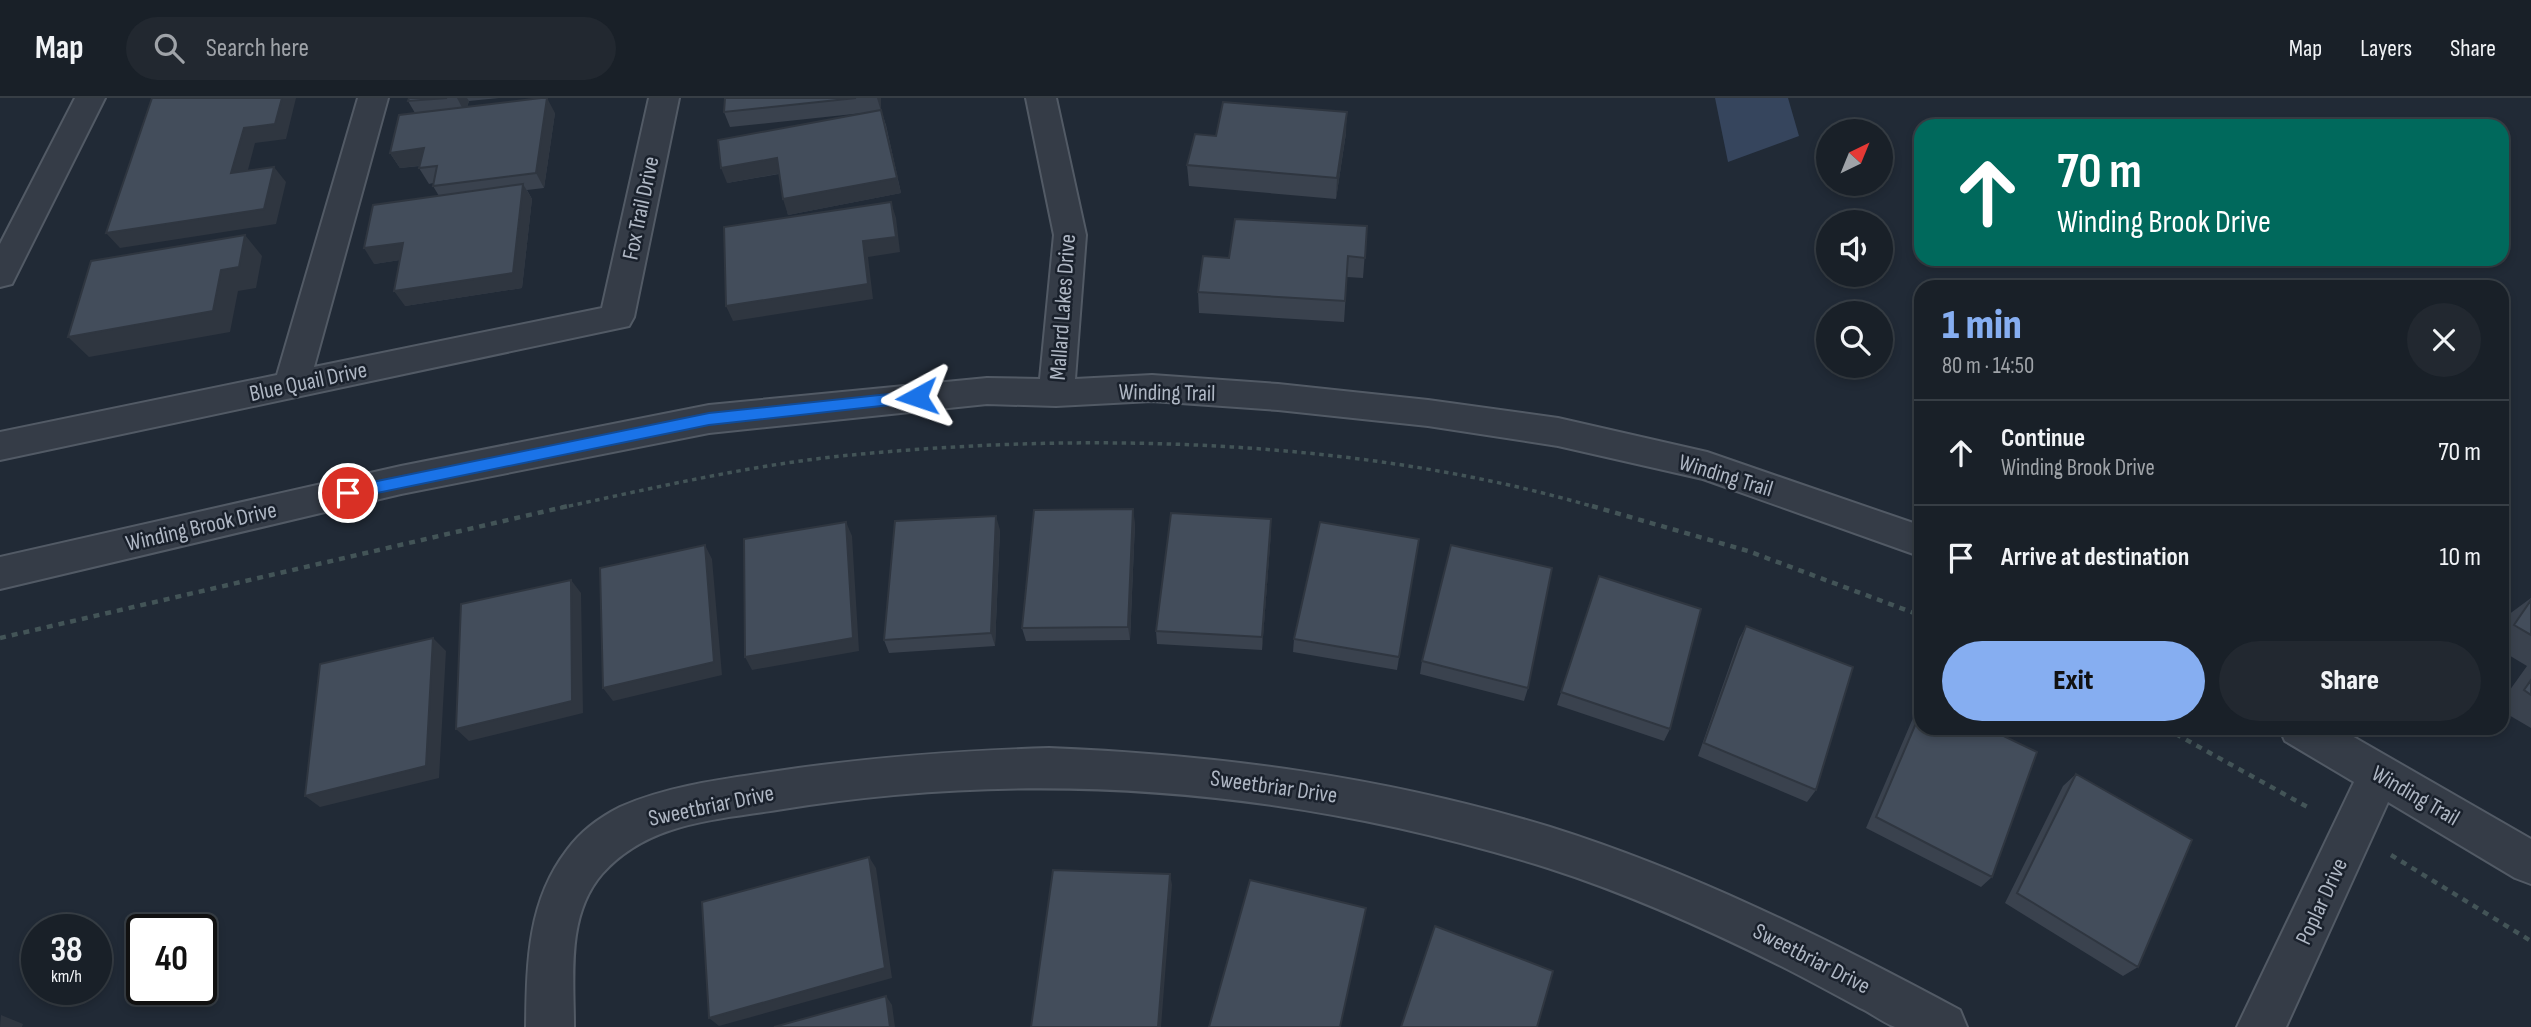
<!DOCTYPE html>
<html lang="en">
<head>
<meta charset="utf-8">
<style>
  body { margin:0; font-family:"Sofia Sans Condensed",sans-serif; background:#222830; color:#f1f3f6; height:100vh; display:flex; flex-direction:column; font-size:26px; white-space:nowrap }
  * { box-sizing:border-box; margin:0 }
  p { font-size:23px; color:#9fa3a8 }
  .icon { flex:none; width:38px; height:38px; fill:none; stroke:currentColor; stroke-width:2; stroke-linecap:round; stroke-linejoin:round }
  .map { position:relative; flex:1; overflow:hidden }
  .drawer { position:absolute; left:1914px; top:182px; width:595px; height:455px; display:flex; flex-direction:column; background:#192028; border-radius:21px; box-shadow:0 4px 10px #0003,0 0 0 2px #373e45 }
  .drawer>* { flex:none }
  .banner { position:absolute; left:1914px; top:21px; width:595px; height:147px; border-radius:21px; box-shadow:0 4px 10px #0003,0 0 0 2px #373e45; background:#00695c; color:#fff; overflow:hidden }
  .needle { width:46px; rotate:43deg }
  .buttons { position:absolute; left:1816px; top:21px; display:grid; gap:14px }
  .buttons a { display:grid; place-items:center; width:77px; height:77px; border-radius:50%; background:#192028; box-shadow:0 4px 10px #0003,0 0 0 2px #373e45; font-size:35px }
  .speed { position:absolute; left:21px; top:816px; display:flex; gap:14px; font-size:35px; font-weight:700; text-align:center }
  .speed>* { display:grid; place-content:center; width:91px; height:91px; border-radius:50%; background:#192028; box-shadow:0 4px 10px #0003,0 0 0 2px #373e45; line-height:1 }
  .speed small { font-size:18px; font-weight:400 }
  .speed .limit { border:4px solid #111; border-radius:10px; background:#fff; color:#111 }
  .pin { position:absolute; display:grid; place-items:center; width:60px; height:60px; color:#fff; margin:-30px; border:4px solid #fff; border-radius:50%; box-shadow:0 2px 7px #0007 }
  .me { position:absolute; width:77px; margin:-38px; rotate:265deg; stroke-linejoin:round; filter:drop-shadow(0 0 5px #0008) }
  .turn { display:flex; align-items:center; gap:24px; height:147px; padding:0 28px; font-size:32px }
  .turn .icon { width:91px; height:91px; stroke-width:2.5 }
  .turn b { display:block; font-size:49px; line-height:60px }
  .round { display:grid; place-items:center; flex:none; width:74px; height:74px; border-radius:37px; background:#222830 }
  .headline { display:flex; align-items:center; justify-content:space-between; height:119px; padding:0 28px }
  h1 { font-size:42px; font-weight:800; line-height:52px; color:#86aef1 }
  .button { display:flex; gap:14px; margin-top:auto; padding:14px 28px }
  .button a { flex:1; height:80px; border-radius:42px; background:#86aef1; color:#111; font-size:28px; font-weight:800; line-height:80px; text-align:center }
  .button a+a { background:#222830; color:#f1f3f6 }
  ul { padding:0; list-style:none }
  li { display:flex; align-items:center; gap:21px; height:105px; padding:0 28px; border-top:2px solid #373e45 }
  li div { flex:1 }
  li b { display:block; font-size:26px }
  li em { font-style:normal }
  header { display:flex; align-items:center; gap:42px; box-sizing:border-box; height:98px; padding:0 35px; background:#192028; border-bottom:2px solid #373e45 }
  header strong { font-size:33px }
  nav { display:flex; gap:38px; margin-inline-start:auto; font-size:24px }
  .search { width:490px; height:63px; background:#222830; display:flex; align-items:center; gap:18px; box-sizing:border-box; padding:0 24px; border-radius:38px; color:#9fa3a8; font-size:26px }
  .map>svg:first-child { display:block }
</style>
</head>
<body>
<header>
<strong>Map</strong>
<div class="search"><svg class="icon" aria-label="search" viewBox="0 0 24 24"><circle cx="10" cy="10" r="6"/><path d="M15 15l6 6"/></svg>Search here</div>
<nav><a>Map</a><a>Layers</a><a>Share</a></nav>
</header>
<div class="map">
<svg width="2531" height="929" viewBox="0 0 2531 929">
  <rect width="100%" height="100%" fill="#212a36"/>
  <!-- water -->
  <path fill="#36455d" d="M1715 0H1788L1799 38 1728 64Z"/>
  <g fill="none" stroke-linecap="round" stroke-linejoin="round">
    <defs>
      <path id="minor" d="M75 0H105L12 186 0 189V146Z
        M358 0H388L314 269 602 210 649 0H679L634 219 629 228 0 362V334L277 277Z
        M1026 0H1056L1086 137 1075 281 1152 277 1278 286 1428 302 1558 320 1707 354 1922 428V459L1703 381 1558 348 1428 328 1278 312 1152 303 1056 308 987 306 709 335 401 396 0 491V459L401 368 709 307 987 280 1040 281 1054 137Z
        M2279 630H2338L2531 741V786L2515 780 2388 704 2286 929H2237L2354 684 2285 643Z
        M1049 650C1220 657 1386 679 1550 729 1693 774 1828 841 1960 912L1967 929C1949 929 1911 929 1895 929 1884 925 1871 915 1860 910 1834 896 1809 882 1783 869 1707 831 1629 796 1548 770 1295 691 1038 669 777 712 713 722 647 725 602 776 566 818 574 878 574 929H526C527 866 527 804 567 752 580 734 600 719 620 709 665 689 716 682 764 675 860 660 953 653 1049 650Z"/>
    </defs>
    <!-- minor casing -->
    <use href="#minor" stroke="#525a65" stroke-width="4"/>
    <!-- path-far1 -->
    <path stroke="#435457" stroke-width="3.5" stroke-dasharray="4.5 4.5" stroke-linecap="butt" d="M560 410C653 390 747 368 841 358 1087 333 1360 340 1598 410"/>
    <!-- path -->
    <path stroke="#435457" stroke-width="4.5" stroke-dasharray="6 6" stroke-linecap="butt" d="M1592 408 1748 453 1922 518
      M0 540 568 408
      M2165 630 2311 711
      M2391 757 2531 843"/>
    <!-- minor -->
    <use href="#minor" fill="#353c47" fill-rule="evenodd"/>
  </g>
  <!-- wall -->
  <path fill="#3a424e" d="M409 0H499L469 3 467 9 555 15 544 90 527 92 532 101 522 190 405 208 400 162 374 166 439 98 433 88V85L429 86 419 70 420 68 400 70 390 55 415 15 408 3Z
    M725 0H881V12L886 27 901 95 788 117 779 76 727 85 863 15 730 29 724 14Z
    M1346 35 1336 101 1189 88 1187 67 1216 38Z
    M1367 128 1363 180 1347 179 1344 224 1199 215 1198 194 1229 160Z
    M1135 425 1130 542 1026 543 1022 530Z
    M1000 432 995 548 889 555 884 542Z
    M1271 434 1262 552 1157 546 1156 533Z
    M1419 441 1397 572 1293 554 1294 541Z
    M1599 478 1670 631 1664 643 1557 607Z
    M2531 500V630L2502 613V603L2527 568 2502 553V525L2508 517Z
    M1746 528 1816 692 1807 704 1698 658 1739 541Z
    M1422 563 1528 590 1524 603 1420 576Z
    M1922 606V630L1992 779 1981 789 1866 730 1916 613Z
    M2076 676 2138 869 2123 878 2005 805 2063 688Z"/>
  <!-- shaded-wall -->
  <path fill="#2f3640" d="M282 0H296L286 41 255 45 243 91 231 75 244 30Z
    M457 0H467L469 3 465 15Z
    M547 0 555 15 544 90 536 75Z
    M877 0H881V13Z
    M881 12 901 95 788 117 783 101Z
    M1347 14 1346 35 1336 101 1337 80Z
    M424 50 433 66 400 70 390 55Z
    M777 60 782 75 727 85 721 70Z
    M274 69 286 84 276 126 120 150 106 135Z
    M523 86 532 101 522 190 405 208 394 193Z
    M891 104 896 120 900 154 868 159 873 201 733 223 726 208 863 143Z
    M245 137 262 158 256 190 238 193 230 234 89 259 68 239 221 172Z
    M403 145 413 160 374 166 364 150Z
    M1133 411 1135 425 1130 542 1128 529Z
    M996 418 1000 432 995 548 991 535Z
    M1271 421V434L1262 552V539Z
    M846 424 852 438 859 553 752 572 745 559Z
    M705 447 712 461 722 577 613 603 603 590Z
    M571 482 581 495 583 615 469 643 456 631Z
    M433 540 446 553 439 680 320 709 305 698Z
    M869 759 876 770 892 880 719 928 709 920Z
    M1170 776 1172 787 1161 929H1158Z
    M886 898 892 907 895 929H890Z
    M1 917 23 926 22 929H0Z"/>
  <!-- building -->
  <path fill="#434d5b" stroke="#2f3640" stroke-width="2" d="M152 0H282L275 26 244 30 231 75 274 69 264 111 106 135Z
    M409 0H447L408 3Z
    M541 0H547L536 75 433 88 437 68 419 70 424 50 390 55 399 17Z
    M725 0H856L724 14Z
    M1223 4 1347 14 1337 80 1187 67 1195 36 1216 38Z
    M881 12 897 80 783 101 777 60 721 70 718 42Z
    M523 86 513 175 394 193 403 145 364 150 373 107Z
    M891 104 896 139 863 143 868 186 726 208 724 129Z
    M1235 121 1367 128 1365 160 1348 158 1345 203 1198 194 1203 158 1229 160Z
    M245 137 239 169 221 172 213 213 68 239 91 163Z
    M1133 411 1128 529 1022 530 1034 412Z
    M1171 415 1271 421 1262 539 1156 533Z
    M996 418 991 535 884 542 895 423Z
    M846 424 853 540 745 559 744 441Z
    M1320 424 1419 441 1399 559 1294 541Z
    M705 447 714 564 603 590 600 470Z
    M1451 447 1552 470 1528 590 1422 563Z
    M1599 478 1701 511 1670 631 1561 594Z
    M571 482 572 603 456 631 461 506Z
    M2531 502V537L2514 527Z
    M1746 528 1853 569 1816 692 1704 645Z
    M433 540 426 668 305 698 320 566Z
    M2531 582V597L2524 592Z
    M1922 611V630H1987L2037 654 1992 779 1876 719Z
    M2076 676 2192 742 2138 869 2017 795Z
    M869 759 885 870 709 920 702 804Z
    M1053 772 1170 776 1158 929H1031Z
    M1250 782 1366 810 1340 929H1209Z
    M1435 828 1553 873 1537 929H1401Z
    M886 898 890 929H774Z"/>
  <!-- route -->
  <path fill="#1a73e8" stroke="#114b97" stroke-width="2" d="M917 293 924 299 917 304 709 327 348 401 340 395 348 389 709 315Z"/>
  <g text-anchor="middle" stroke-width="5" stroke-linejoin="round" paint-order="stroke">
    <!-- street labels -->
    <g font-size="23" fill="#afb7c4" stroke="#1a212c">
      <text transform="translate(640 110) rotate(-78)" y="8">Fox Trail Drive</text>
      <text transform="translate(1062 209) rotate(-86)" y="8">Mallard Lakes Drive</text>
      <text transform="translate(308 283) rotate(-12)" y="8">Blue Quail Drive</text>
      <text transform="translate(1167 294) rotate(1)" y="8">Winding Trail</text>
      <text transform="translate(1726 377) rotate(17)" y="8">Winding Trail</text>
      <text transform="translate(201 428) rotate(-13)" y="8">Winding Brook Drive</text>
      <text transform="translate(1274 688) rotate(8)" y="8">Sweetbriar Drive</text>
      <text transform="translate(2416 697) rotate(30)" y="8">Winding Trail</text>
      <text transform="translate(711 707) rotate(-12)" y="8">Sweetbriar Drive</text>
      <text transform="translate(2321 803) rotate(-65)" y="8">Poplar Drive</text>
      <text transform="translate(1812 860) rotate(27)" y="8">Sweetbriar Drive</text>
    </g>
  </g>
</svg>
<div class="buttons">
<a><svg class="needle" viewBox="-14 -14 28 28"><path d="M0-13l5 13h-10z" fill="#e53935"/><path d="M0 13l5-13h-10z" fill="#9fa3a8"/></svg></a>
<a><svg class="icon" aria-label="sound" viewBox="0 0 24 24"><path d="M4 9h4l5-4v14l-5-4H4zM17 9q2 3 0 6"/></svg></a>
<a><svg class="icon" aria-label="search" viewBox="0 0 24 24"><circle cx="10" cy="10" r="6"/><path d="M15 15l6 6"/></svg></a>
</div>
<div class="speed"><div>38<small>km/h</small></div><div class="limit">40</div></div>
<div class="pin" style="left:348px;top:395px;background:#d93025"><svg class="icon" aria-label="arrive" viewBox="0 0 24 24"><path d="M6 21V4h12l-3 4 3 4H6"/></svg></div>
<svg class="me" style="left:917px;top:299px" viewBox="-20 -20 40 40"><path d="M0-17L14 15 0 8-14 15z" fill="#1a73e8" stroke="#fff" stroke-width="4"/></svg>
<div class="banner">
<div class="turn"><svg class="icon" aria-label="ahead" viewBox="0 0 24 24"><path d="M12 20V5M6 11l6-6 6 6"/></svg><div><b>70 m</b>Winding Brook Drive</div></div>
</div>
<section class="drawer">
<div class="headline"><div><h1>1 min</h1><p>80 m · 14:50</p></div><a class="round"><svg class="icon" aria-label="close" viewBox="0 0 24 24"><path d="M6 6l12 12M18 6L6 18"/></svg></a></div>
<ul>
<li><svg class="icon" aria-label="ahead" viewBox="0 0 24 24"><path d="M12 20V5M6 11l6-6 6 6"/></svg><div><b>Continue</b><p>Winding Brook Drive</p></div><em>70 m</em></li>
<li><svg class="icon" aria-label="arrive" viewBox="0 0 24 24"><path d="M6 21V4h12l-3 4 3 4H6"/></svg><div><b>Arrive at destination</b></div><em>10 m</em></li>
</ul>
<div class="button"><a>Exit</a><a>Share</a></div>
</section>
</div>
</body>
</html>
